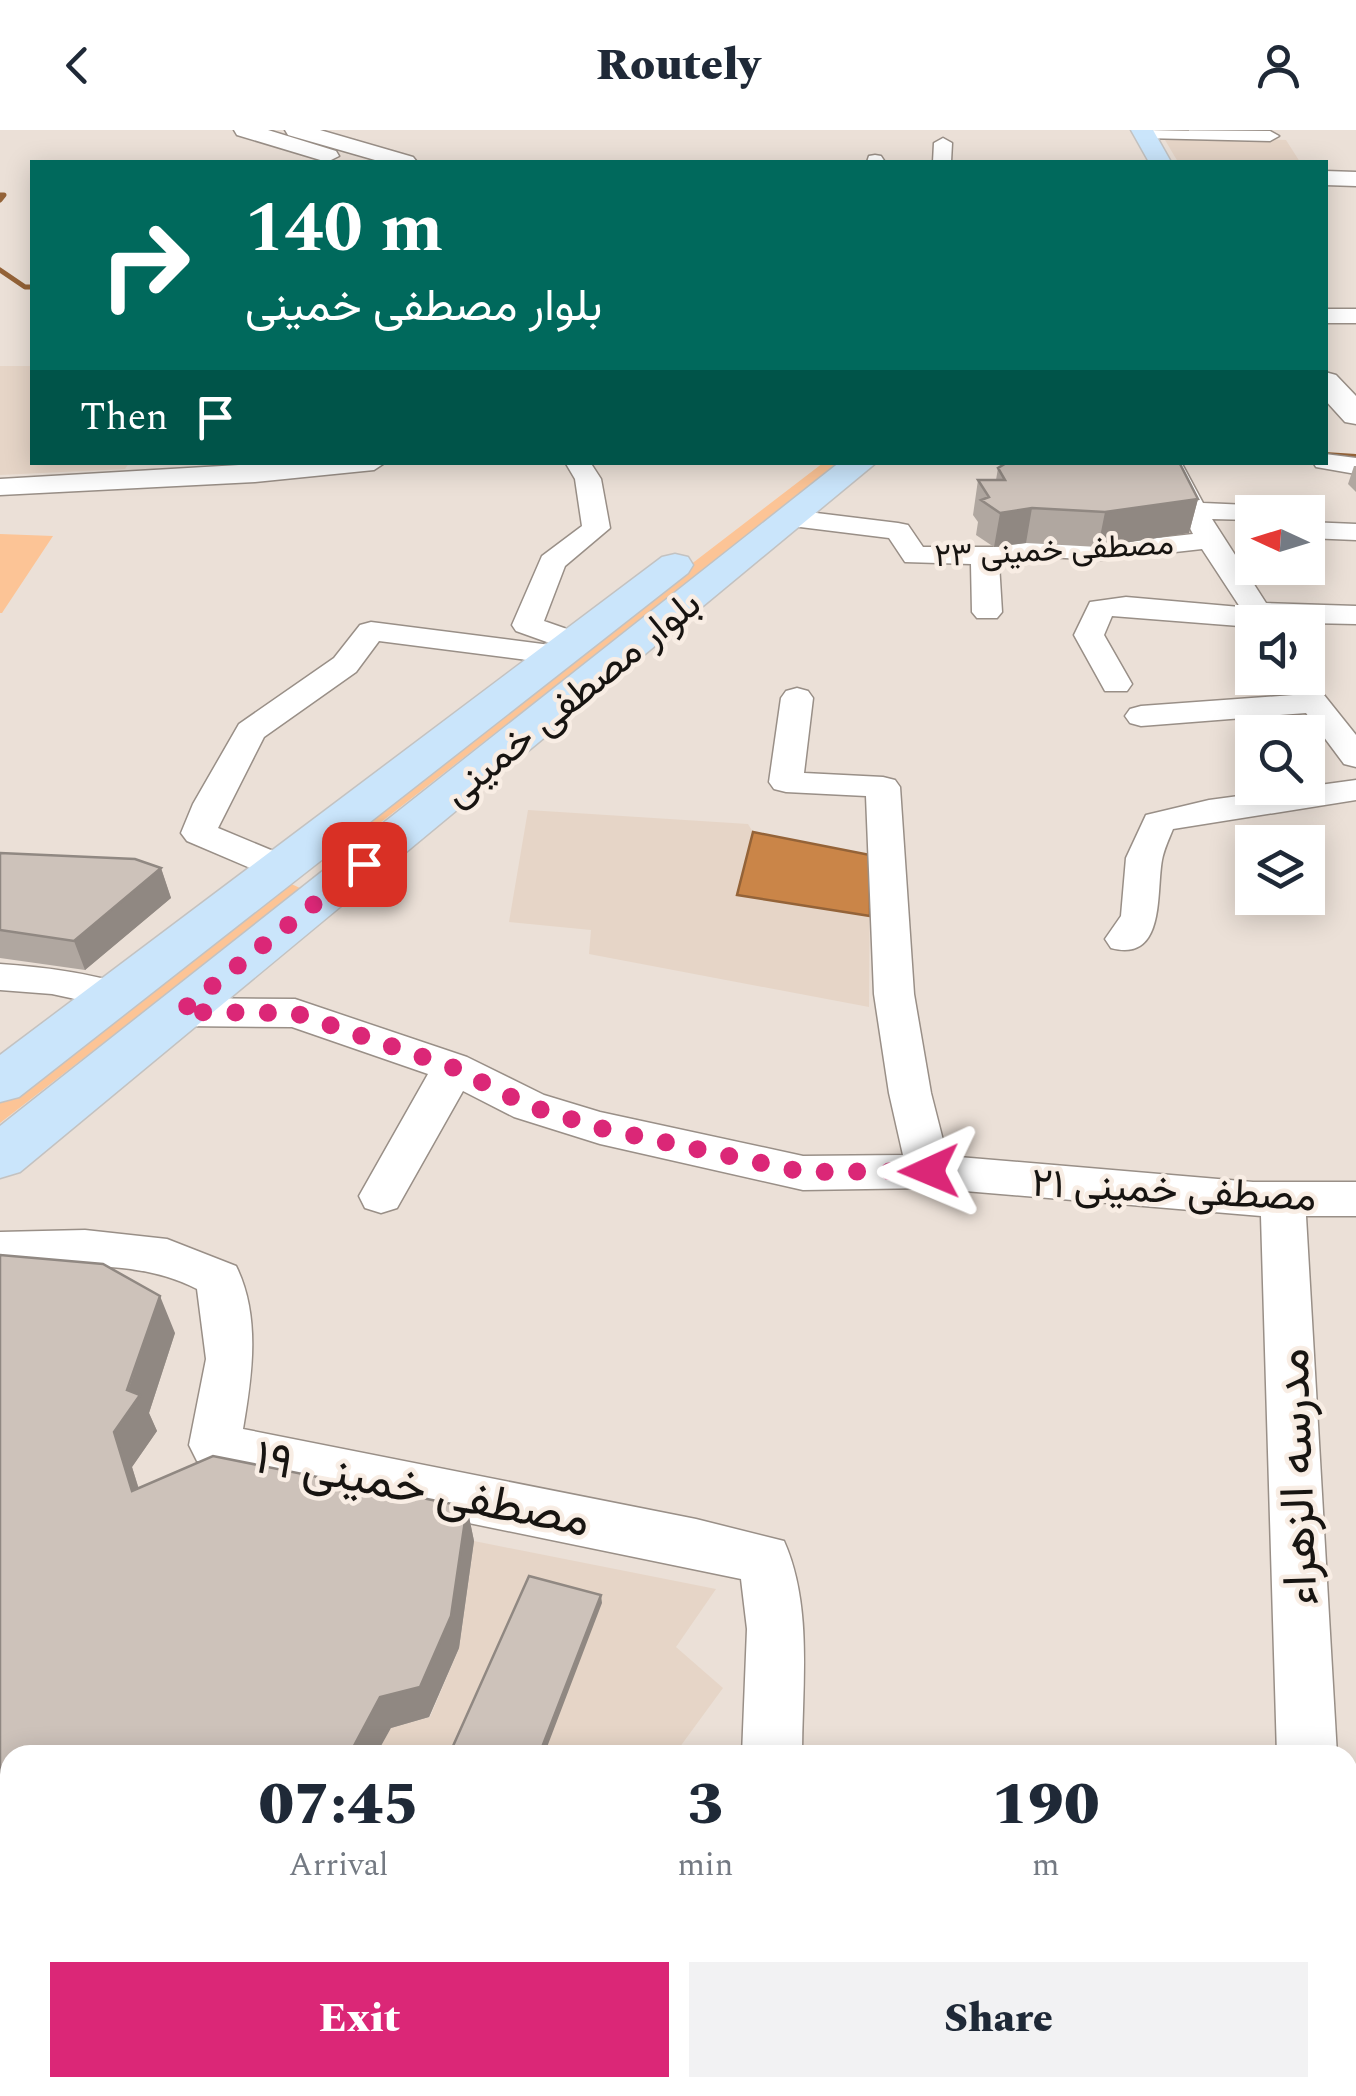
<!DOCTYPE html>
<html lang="en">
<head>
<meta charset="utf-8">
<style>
  body { margin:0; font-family:Spectral,Vazirmatn,serif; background:#f2f2f3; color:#1f2937; height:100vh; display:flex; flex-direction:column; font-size:38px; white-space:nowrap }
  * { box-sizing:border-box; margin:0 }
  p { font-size:32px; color:#747a83 }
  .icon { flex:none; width:55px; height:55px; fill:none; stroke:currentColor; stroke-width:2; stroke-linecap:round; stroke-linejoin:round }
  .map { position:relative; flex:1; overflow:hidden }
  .panel { position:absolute; left:0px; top:1615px; width:1358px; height:352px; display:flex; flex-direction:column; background:#fff; border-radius:30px 30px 0 0; box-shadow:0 5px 25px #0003 }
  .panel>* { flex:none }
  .guide { position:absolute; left:30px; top:30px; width:1298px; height:305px; border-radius:0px; box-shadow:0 5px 25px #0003; background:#00695c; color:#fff; overflow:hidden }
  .needle { width:65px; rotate:274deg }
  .tools { position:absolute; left:1235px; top:365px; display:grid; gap:20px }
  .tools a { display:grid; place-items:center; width:90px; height:90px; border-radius:0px; background:#fff; box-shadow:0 5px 25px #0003; font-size:50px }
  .pin { position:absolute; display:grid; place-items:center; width:85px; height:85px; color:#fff; margin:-42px; border-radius:20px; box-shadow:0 5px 15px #0006 }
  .me { position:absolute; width:110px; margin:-55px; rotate:269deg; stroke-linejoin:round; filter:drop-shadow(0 0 8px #0008) }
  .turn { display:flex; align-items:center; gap:35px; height:210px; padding:0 50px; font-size:45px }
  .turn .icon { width:130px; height:130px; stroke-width:2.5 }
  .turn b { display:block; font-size:70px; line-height:85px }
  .then { display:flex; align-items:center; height:95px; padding:0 50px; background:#0003; gap:20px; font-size:38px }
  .eta { display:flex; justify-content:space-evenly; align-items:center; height:170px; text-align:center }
  .eta b { font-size:60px; font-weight:800; line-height:70px }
  .cta { display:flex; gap:20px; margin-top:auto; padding:20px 50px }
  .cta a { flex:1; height:115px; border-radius:0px; background:#db2777; color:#fff; font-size:40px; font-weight:800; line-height:115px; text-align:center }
  .cta a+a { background:#f2f2f3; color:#1f2937 }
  header { display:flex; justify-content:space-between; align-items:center; height:130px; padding:0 50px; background:#fff; font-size:45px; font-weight:800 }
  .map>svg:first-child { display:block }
</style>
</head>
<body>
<header><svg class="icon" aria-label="back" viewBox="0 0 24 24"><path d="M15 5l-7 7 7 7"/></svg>Routely<svg class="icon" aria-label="person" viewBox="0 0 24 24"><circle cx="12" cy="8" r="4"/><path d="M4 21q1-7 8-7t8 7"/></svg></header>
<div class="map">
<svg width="1356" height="1966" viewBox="0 0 1356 1966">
  <rect width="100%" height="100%" fill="#ebe0d7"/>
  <!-- built -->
  <path fill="#e6d5c7" d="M1172 7 1286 10 1300 32H1178L1165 10Z
    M0 236H32V332L129 333 125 339 0 345Z
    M528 680 748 694 753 702 870 725 869 877 589 824 591 800 509 792Z
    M474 1411 716 1459 676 1517 723 1558 674 1625H376L391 1598 430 1587 459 1518Z
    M234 1958H553L551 1966H231Z"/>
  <!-- green -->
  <path fill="#fcc496" d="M823 333H841L371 700 354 693Z
    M0 404 53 406 2 483H0Z
    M285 751 302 759 0 993V971Z"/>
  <!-- water -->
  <path fill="#ca8548" stroke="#946338" stroke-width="2.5" d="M753 702 870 725V786L737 765Z"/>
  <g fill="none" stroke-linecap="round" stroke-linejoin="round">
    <!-- stream-far1 -->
    <path stroke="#946338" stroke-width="5" d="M0 65H4L0 70
      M0 140 25 157H32"/>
    <!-- stream -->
    <path stroke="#946338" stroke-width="6" d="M1325 325 1356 327"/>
    <defs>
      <path id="street" d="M1138 0 1270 1 1279 6 1270 11 1144 8 1138 7Z
        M943 8 952 13 951 32H933L934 13Z
        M875 25 881 26 885 32H867L869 26Z
        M1325 179H1356V193H1325Z
        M1325 324 1356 328V344L1316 337 1313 332H1325Z
        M292 332H386L374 340 255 352 0 365V349Z
        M565 332H590L601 349 610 398 565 436 544 491 587 506 591 512 587 518 569 519 573 525 569 531 558 534 379 511 356 542 264 607 218 698 295 730 300 738 295 746 282 749 269 746 187 711 181 703 193 674 239 594 334 528 360 495 371 492 558 516 516 501 512 495 542 426 582 396 575 349Z
        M1155 332H1181L1203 373 1271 376 1274 382H1252V390L1212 389 1266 473 1356 476V494L1252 492V497L1112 486 1104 505 1132 554 1127 561H1105L1074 505 1090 472 1126 467 1240 477 1202 419 1104 430 1026 426 999 433 1002 482 997 488H977L972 482 971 434 905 432 889 408 792 396 778 388 792 380 898 393 908 395 923 417H999L1024 410 1104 414 1193 404Z
        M1308 392 1356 394V410L1308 408Z
        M1308 545 1356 605V637L1344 634 1306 583 1141 596 1130 593 1125 586 1130 579 1141 576 1293 565 1283 552 1286 548Z
        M797 558 808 561 813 568 804 643 883 647 895 650 900 657 914 864 931 963 947 1026 1253 1052H1356V1086H1306L1337 1625H1277L1261 1086 929 1058 803 1060 600 1014 514 987 463 961 397 1078 381 1083 365 1078 359 1066 428 944 292 897 180 896 166 892 160 882 166 872 180 868 295 869 467 927 544 965 600 982 803 1026 903 1025 889 963 874 864 866 666 786 662 774 659 769 652 781 568 786 561Z
        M1356 650V670L1173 699C1169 709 1164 719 1162 730 1156 762 1166 833 1111 818L1105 809 1121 786 1126 728 1146 685 1209 670Z
        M0 834C45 837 88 843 131 856L137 865 131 874 117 878 52 864 0 860Z
        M85 1100 167 1109 236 1136C261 1186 252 1246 243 1299L696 1389 784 1411C813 1476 802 1556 802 1625H742L747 1499 741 1449 352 1369 197 1331 189 1315 206 1229 197 1159C137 1128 66 1137 0 1138V1102Z
        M1348 1850 1356 1853V1920L1348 1916Z
        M745 1958H813V1966H745Z"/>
      <path id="secondary" d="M234 0H268L336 21 339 26 327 32 237 5Z
        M285 0H320L413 27 417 32H382L288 5Z
        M1325 41 1356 42V56L1325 55Z
        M1325 242 1336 245 1356 266V294L1345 292 1325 270Z"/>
      <path id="primary" d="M1131 0H1153L1171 32H1149Z
        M840 332H877L20 1042 0 1048V996Z
        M675 424 688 427 693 435 688 443 19 967 0 972V925L662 427Z"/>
    </defs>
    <!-- street casing -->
    <use href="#street" stroke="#998f87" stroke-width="3"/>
    <!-- secondary casing -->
    <use href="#secondary" stroke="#998f87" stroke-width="3"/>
    <!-- primary casing -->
    <use href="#primary" stroke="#c3c2c1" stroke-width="3"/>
    <!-- street -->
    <use href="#street" fill="#fff" fill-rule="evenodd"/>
    <!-- secondary -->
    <use href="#secondary" fill="#fff" fill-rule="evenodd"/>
    <!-- primary -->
    <use href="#primary" fill="#cae5fb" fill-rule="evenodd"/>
  </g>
  <!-- wall -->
  <path fill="#b0a7a0" d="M1151 0H1189V1Z
    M1354 336H1356V362L1348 354Z
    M998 338 1198 369 1189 403 1098 417 1026 413 994 417 976 405 978 392 973 385 978 350H996Z
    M0 723 161 738 171 768 85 840 0 828Z
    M0 1125 175 1203 149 1283 157 1301 132 1337 139 1359 467 1377 474 1411 459 1518 429 1587 391 1598 10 1625V1718L0 1715Z"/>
  <!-- shaded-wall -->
  <path fill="#908882" d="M1198 369 1189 403 1098 417 1105 382Z
    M1032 378 1026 413 994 417 1000 383Z
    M161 738 171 768 85 840 74 811Z
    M160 1166 175 1203 149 1283 157 1301 132 1337 150 1396 132 1361 114 1302Z
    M467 1377 474 1411 459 1518 429 1587 391 1598 376 1625H349Z
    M601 1465 602 1473 544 1625H539Z
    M419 1958H424L421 1966H416Z"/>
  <!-- building -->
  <path fill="#cdc2ba" stroke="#908882" stroke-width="2.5" d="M1008 332H1179L1198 369 1105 382 1032 378 1000 383 981 370 989 367 978 350H1005L998 338Z
    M0 723 135 729 161 738 74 811 0 800Z
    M0 1125 103 1134 160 1166 127 1260 140 1265 114 1302 132 1361 213 1326 467 1377 451 1486 420 1557 380 1567 349 1625H10V1698L0 1695Z
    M529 1446 601 1465 539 1625H449Z
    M396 1620 423 1625H394Z
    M262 1958H419L416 1966H259Z"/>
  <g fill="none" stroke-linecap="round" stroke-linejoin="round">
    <!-- route -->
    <path stroke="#db2777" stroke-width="18" stroke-dasharray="0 32.4" d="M364 734 180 882 295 883 452 937 529 976 600 998 803 1042 929 1041"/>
  </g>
  <g text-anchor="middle" stroke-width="9" stroke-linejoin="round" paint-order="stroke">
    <!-- far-street labels -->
    <g font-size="32" fill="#171411" stroke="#f8ede4">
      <text transform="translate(1054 419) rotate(-3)" y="11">مصطفی خمینی ۲۳</text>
    </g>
    <!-- street labels -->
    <g font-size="40" fill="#171411" stroke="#f8ede4">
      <text transform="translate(571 567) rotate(-39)" y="14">بلوار مصطفی خمینی</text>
      <text transform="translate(1174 1059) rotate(3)" y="14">مصطفی خمینی ۲۱</text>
    </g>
    <!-- near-street labels -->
    <g font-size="48" fill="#171411" stroke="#f8ede4">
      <text transform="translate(1295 1347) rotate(-92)" y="17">مدرسه الزهراء</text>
      <text transform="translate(423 1357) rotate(11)" y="17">مصطفی خمینی ۱۹</text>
    </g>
  </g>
</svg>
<div class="tools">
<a><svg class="needle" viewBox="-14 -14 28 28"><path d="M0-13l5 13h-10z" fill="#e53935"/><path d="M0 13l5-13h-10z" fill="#747a83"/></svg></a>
<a><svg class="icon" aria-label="sound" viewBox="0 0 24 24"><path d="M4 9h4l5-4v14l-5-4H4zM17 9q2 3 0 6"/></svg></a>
<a><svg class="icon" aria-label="search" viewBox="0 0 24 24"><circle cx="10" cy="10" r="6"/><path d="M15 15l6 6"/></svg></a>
<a><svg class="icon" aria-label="layers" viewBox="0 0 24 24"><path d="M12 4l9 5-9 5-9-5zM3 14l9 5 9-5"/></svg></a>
</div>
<div class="pin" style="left:364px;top:734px;background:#d93025"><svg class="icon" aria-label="arrive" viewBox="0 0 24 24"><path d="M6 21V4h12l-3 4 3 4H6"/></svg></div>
<svg class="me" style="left:929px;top:1041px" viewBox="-20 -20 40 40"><path d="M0-17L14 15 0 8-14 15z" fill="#db2777" stroke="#fff" stroke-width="4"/></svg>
<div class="guide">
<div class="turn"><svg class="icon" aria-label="right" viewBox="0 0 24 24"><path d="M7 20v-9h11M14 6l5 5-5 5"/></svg><div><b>140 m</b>بلوار مصطفی خمینی</div></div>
<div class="then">Then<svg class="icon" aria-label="arrive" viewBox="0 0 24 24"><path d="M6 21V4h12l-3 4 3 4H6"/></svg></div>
</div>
<section class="panel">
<div class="eta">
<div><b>07:45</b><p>Arrival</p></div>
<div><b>3</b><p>min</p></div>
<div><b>190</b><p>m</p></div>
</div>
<div class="cta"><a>Exit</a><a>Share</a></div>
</section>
</div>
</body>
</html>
